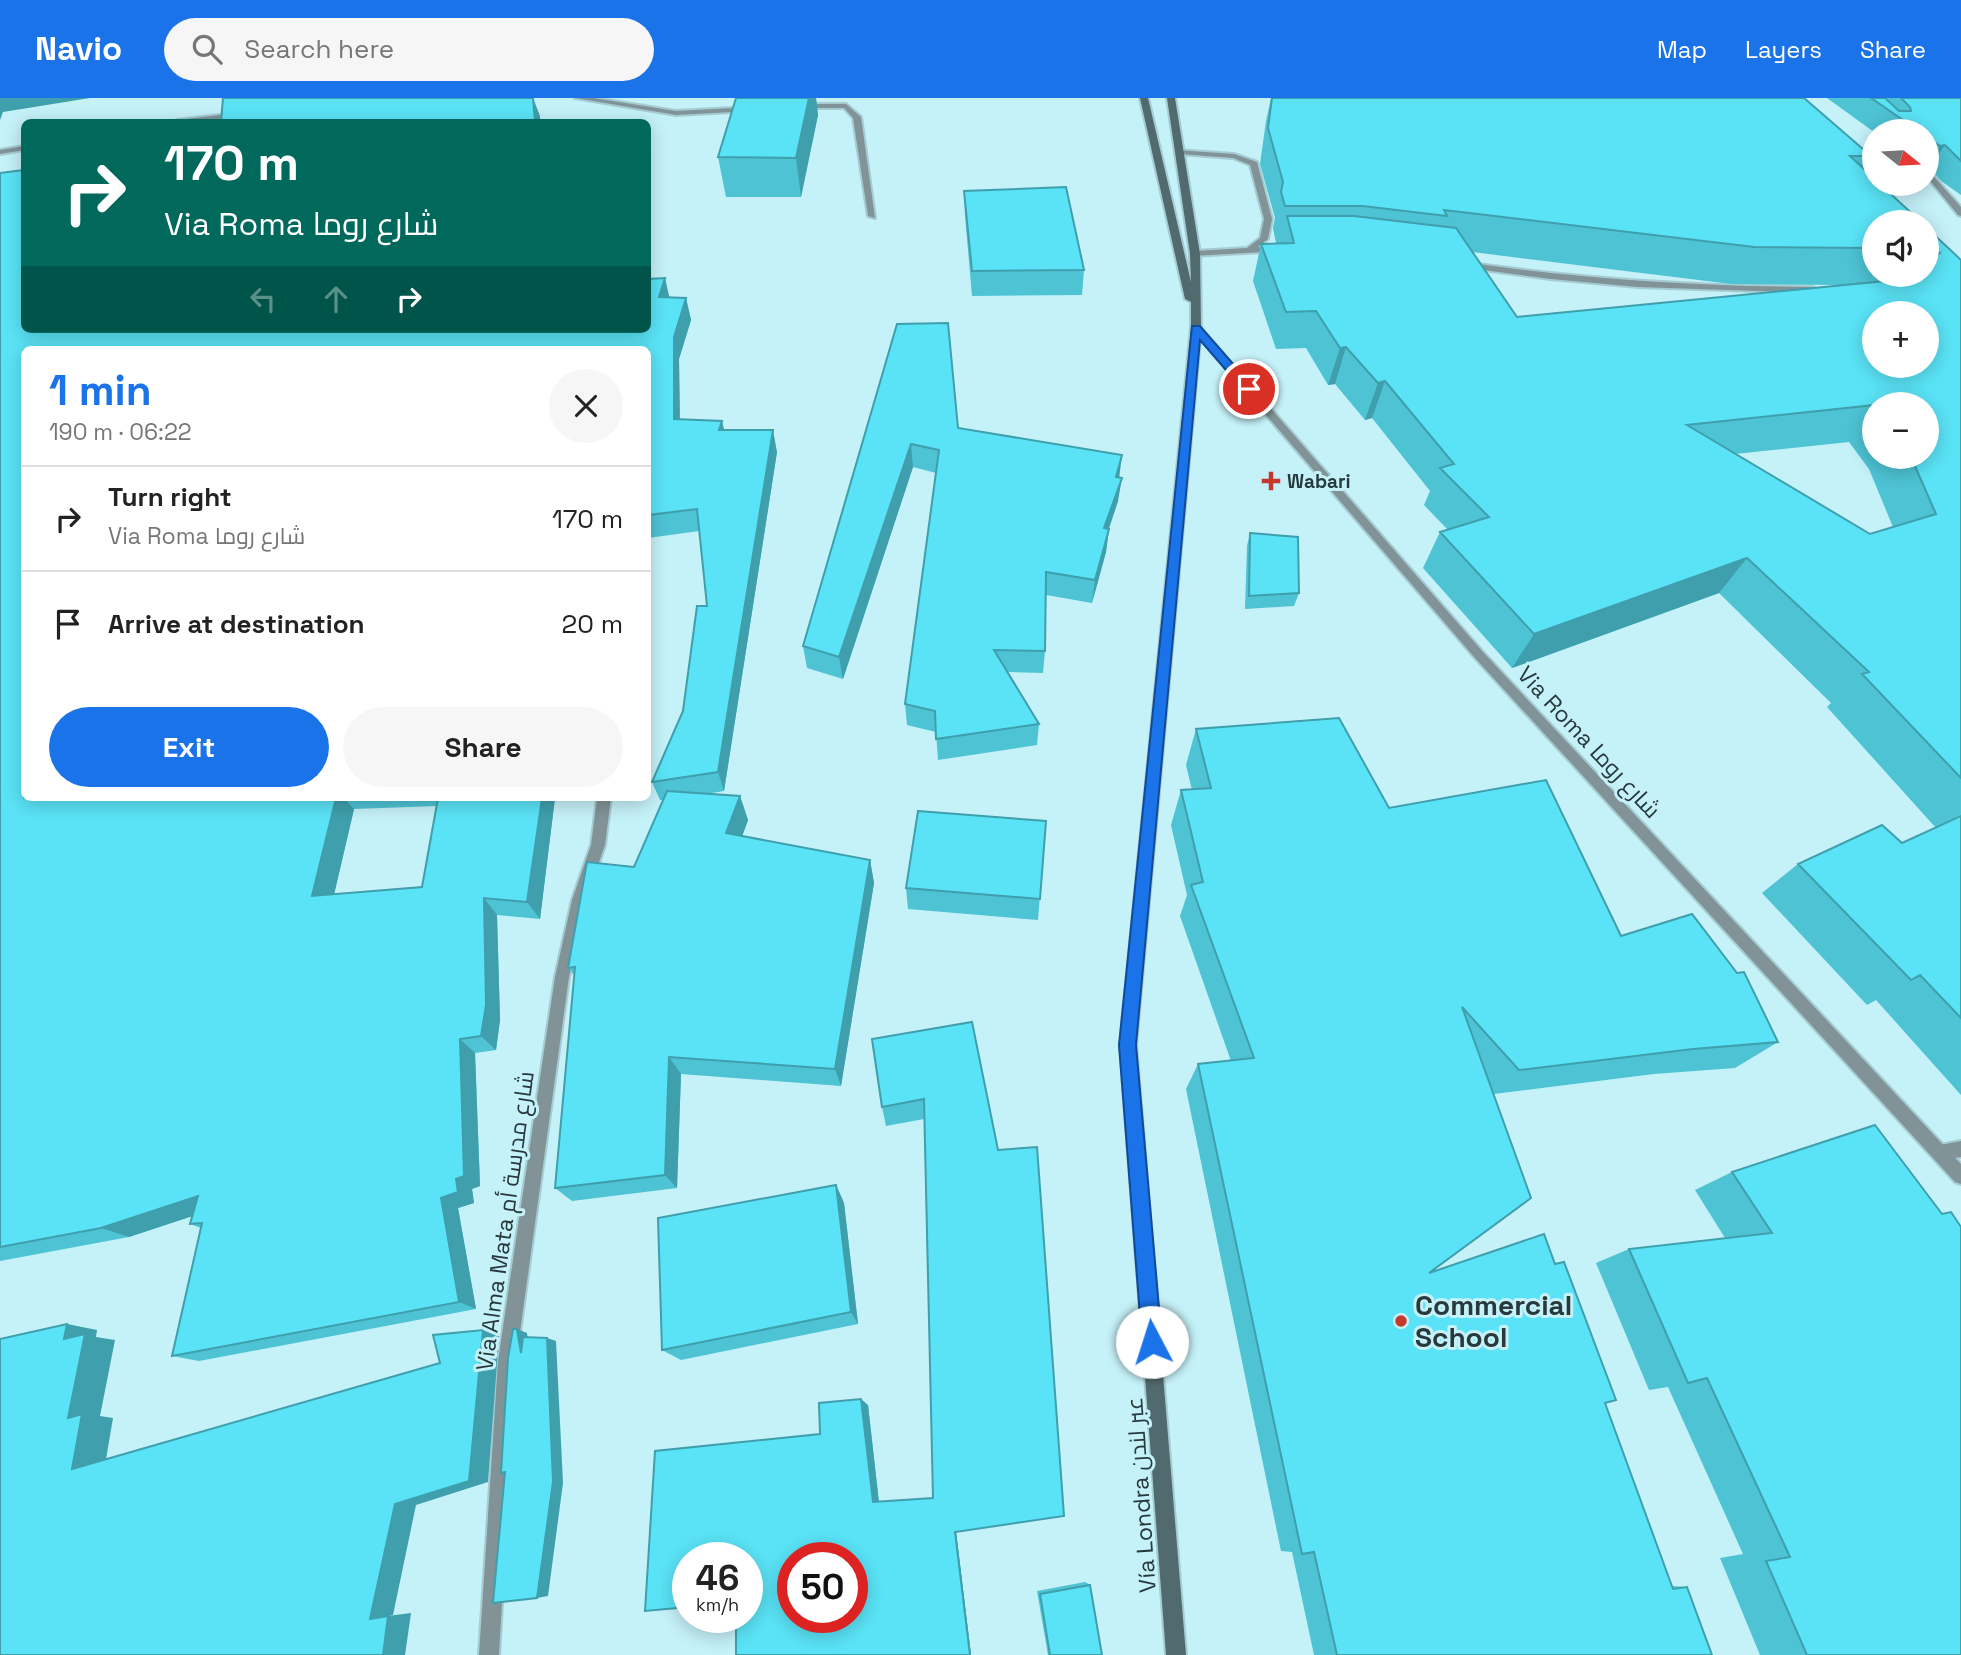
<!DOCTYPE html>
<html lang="en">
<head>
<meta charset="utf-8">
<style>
  body { margin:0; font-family:"Space Grotesk",Cairo,sans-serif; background:#f6f6f6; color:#222; height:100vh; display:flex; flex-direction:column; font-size:26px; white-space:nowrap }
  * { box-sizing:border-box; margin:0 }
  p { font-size:23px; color:#767676 }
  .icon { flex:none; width:38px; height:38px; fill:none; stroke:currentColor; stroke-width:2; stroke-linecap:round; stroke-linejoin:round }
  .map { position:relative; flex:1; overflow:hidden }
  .side { position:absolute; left:21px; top:248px; width:630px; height:455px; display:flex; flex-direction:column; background:#fff; border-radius:10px; box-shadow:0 4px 18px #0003 }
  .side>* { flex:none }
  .top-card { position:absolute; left:21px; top:21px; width:630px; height:214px; border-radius:10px; box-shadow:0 4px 18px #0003; background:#00695c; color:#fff; overflow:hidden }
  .needle { width:46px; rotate:108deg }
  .tools { position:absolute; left:1862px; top:21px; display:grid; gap:14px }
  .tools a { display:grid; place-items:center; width:77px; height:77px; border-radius:50%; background:#fff; box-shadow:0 4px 18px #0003; font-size:35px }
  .speed { position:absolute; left:672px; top:1444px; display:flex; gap:14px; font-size:35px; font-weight:700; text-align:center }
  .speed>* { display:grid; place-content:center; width:91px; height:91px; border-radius:50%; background:#fff; box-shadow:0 4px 18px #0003; line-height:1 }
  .speed small { font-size:18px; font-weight:400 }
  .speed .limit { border:10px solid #d22; background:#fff; color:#111 }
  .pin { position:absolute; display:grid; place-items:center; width:60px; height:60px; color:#fff; margin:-30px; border:4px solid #fff; border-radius:50%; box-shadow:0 2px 7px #0007 }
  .me { position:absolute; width:77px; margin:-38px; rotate:355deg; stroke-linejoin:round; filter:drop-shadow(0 0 5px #0008) }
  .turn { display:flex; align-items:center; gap:24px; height:147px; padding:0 28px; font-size:32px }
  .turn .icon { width:91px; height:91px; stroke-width:2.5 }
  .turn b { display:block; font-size:49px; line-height:60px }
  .lanes { display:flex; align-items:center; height:66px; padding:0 28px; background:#0003; justify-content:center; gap:35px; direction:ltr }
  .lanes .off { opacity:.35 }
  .round { display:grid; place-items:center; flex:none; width:74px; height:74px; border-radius:37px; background:#f6f6f6 }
  .overview { display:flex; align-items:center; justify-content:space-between; height:119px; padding:0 28px }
  h1 { font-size:42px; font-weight:600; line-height:52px; color:#1a73e8 }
  .button { display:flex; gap:14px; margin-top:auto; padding:14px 28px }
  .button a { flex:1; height:80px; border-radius:42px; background:#1a73e8; color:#fff; font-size:28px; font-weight:600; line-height:80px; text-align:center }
  .button a+a { background:#f6f6f6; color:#222 }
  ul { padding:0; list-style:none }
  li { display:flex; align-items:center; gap:21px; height:105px; padding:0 28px; border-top:2px solid #e0e0e0 }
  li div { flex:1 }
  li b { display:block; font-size:26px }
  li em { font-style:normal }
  header { display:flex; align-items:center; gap:42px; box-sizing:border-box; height:98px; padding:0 35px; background:#1a73e8; color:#fff }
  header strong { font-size:33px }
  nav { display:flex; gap:38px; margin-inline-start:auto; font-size:24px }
  .search { width:490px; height:63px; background:#f6f6f6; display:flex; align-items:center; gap:18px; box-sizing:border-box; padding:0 24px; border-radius:38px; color:#767676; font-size:26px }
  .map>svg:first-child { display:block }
</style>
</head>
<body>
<header>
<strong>Navio</strong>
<div class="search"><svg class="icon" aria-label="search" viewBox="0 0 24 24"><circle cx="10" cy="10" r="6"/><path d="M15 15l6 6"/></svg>Search here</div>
<nav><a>Map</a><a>Layers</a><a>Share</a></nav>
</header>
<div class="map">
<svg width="1961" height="1557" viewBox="0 0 1961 1557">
  <rect width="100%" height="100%" fill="#c5f1f8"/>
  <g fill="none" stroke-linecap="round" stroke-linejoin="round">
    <defs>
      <path id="service" d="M575 0H594L676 13 751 9 755 11 751 13 676 17Z
        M799 6H846L861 19 875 120 868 118 853 20 844 10H796L795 8Z
        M238 15H241V19L194 24H173L177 22Z
        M24 48V52L0 56V52Z
        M1176 52 1234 56 1257 64 1272 121 1268 141 1258 149H1280V153L1192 158V154L1195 153 1247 150 1260 140 1264 121 1250 67 1233 60 1179 56 1175 54Z
        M1464 164C1580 181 1696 188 1813 189L1818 192 1813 195 1638 189 1551 181 1461 169 1459 167Z"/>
      <path id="minor" d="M1927 71 1961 109V118L1958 117 1927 79Z
        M597 700H611L605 747 586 802 569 879 516 1263 499 1557H479L498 1263 555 879 572 802 591 747Z
        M1961 1043V1059L1941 1062 1935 1060 1933 1054 1935 1048Z"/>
      <path id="tertiary" d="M1196 227 1199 228 1483 554 1961 1066V1086L1955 1084 1475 560 1193 232 1191 230Z"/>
      <path id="secondary" d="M1140 0H1148L1191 184 1190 156 1167 0H1175L1200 156 1201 230 1136 947 1186 1557H1166L1120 947 1191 230V204L1185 201Z"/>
    </defs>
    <!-- service casing -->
    <use href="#service" stroke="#a5ccd2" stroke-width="4"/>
    <!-- minor casing -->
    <use href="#minor" stroke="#a5ccd2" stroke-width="4"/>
    <!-- tertiary casing -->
    <use href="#tertiary" stroke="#a5ccd2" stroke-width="4"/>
    <!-- secondary casing -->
    <use href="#secondary" stroke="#a5ccd2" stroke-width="4"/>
    <!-- service -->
    <use href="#service" fill="#819396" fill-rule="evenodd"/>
    <!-- minor -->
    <use href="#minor" fill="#819396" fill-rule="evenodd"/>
    <!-- tertiary -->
    <use href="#tertiary" fill="#819396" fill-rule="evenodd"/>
    <!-- secondary -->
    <use href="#secondary" fill="#506a6e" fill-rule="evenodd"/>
  </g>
  <!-- wall -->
  <path fill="#4dc3d4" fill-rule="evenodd" d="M736 0H816L818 17 801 99H726L718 59Z
    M1271 0H1804L1871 58 1864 70 1874 124V177H1927V130L1961 162V997L1876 902 1867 907 1762 795 1798 766 1902 745 1936 730 1827 609 1831 605 1719 495 1512 570 1423 470 1440 434 1448 432 1424 407 1430 393 1372 320 1365 322 1335 286 1328 287 1306 250 1276 251 1253 183 1261 146 1281 145H1276L1273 130 1275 120 1260 66 1266 23ZM1472 154 1731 186 1840 187 1517 219ZM1874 306H1927V359H1874ZM1849 344 1869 371 1893 429 1870 436 1735 356Z
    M1827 0H1961V97L1941 83 1929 69 1927 70V33H1874V34Z
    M0 75 670 199 686 200 691 222 679 261 680 321 722 323 724 332 777 354 724 693 706 696 740 698 748 722 742 738 870 762 874 785 841 988 681 976 677 1090 572 1103 555 1090 575 878 568 870 634 769 663 702H660L652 684 683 613 707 508 699 433 648 440V252H24V700H555L540 821 497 817 500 922 496 952 475 955 480 1088 472 1091 474 1105 458 1110 476 1211 199 1263 172 1258 201 1130 190 1126 192 1118 129 1139 0 1163ZM437 708 422 789 334 796 354 711Z
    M964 93 1084 172 1082 197 972 198 965 118Z
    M897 226 958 330 1119 380 1118 403 1109 431 1106 454 1092 505 1046 497 1045 553 1043 575 1007 574 1039 626 1037 647 938 662 936 634 907 627 905 606 936 375 913 369 843 581 807 570 803 548Z
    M1250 435 1299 495 1294 508 1245 511 1247 448Z
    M1196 631 1389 710 1621 838 1778 944 1735 970 1654 976 1494 996 1429 1175 1605 1305 1672 1488 1687 1489 1712 1557H1314L1292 1454 1281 1453 1186 991 1198 966 1231 963 1180 818 1187 797 1171 727 1181 692H1192L1186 667Z
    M1046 723 1038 822 908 811 906 790Z
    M972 924 956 1434 971 1557 820 1336 868 1307 879 1404 933 1400 924 1021 886 1028 882 1009Z
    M1875 1027 1961 1557H1760L1720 1460 1743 1456 1668 1289 1649 1292 1596 1165 1629 1151 1725 1140 1695 1092 1732 1074Z
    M836 1087 844 1105 858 1226 681 1262 662 1252Z
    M1085 1484 1090 1487 1102 1557H1048L1037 1493Z"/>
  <!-- shaded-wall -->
  <path fill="#3f9fac" d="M0 0H90L3 14 0 22Z
    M533 0 540 18V24H535Z
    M809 0H816L818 17 801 99 796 60Z
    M1945 47 1929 69 1927 70V68L1940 48Z
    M665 180 670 202 659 199Z
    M686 200 691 222 679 261 680 343 674 321V239Z
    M1346 249 1335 286 1328 287 1340 250Z
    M1385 283 1372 320 1365 322 1378 285Z
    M722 323 727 345 719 332Z
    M773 332 777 354 724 693 718 674Z
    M911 346 913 369 843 581 839 559Z
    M1122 357 1119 381 1116 379Z
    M1122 380 1118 403 1101 453 1104 430Z
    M1109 431 1106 454 1092 505 1095 482Z
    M1747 460 1719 495 1512 570 1534 536Z
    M740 698 748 722 735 758 726 735Z
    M336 700H344L354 711 330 814 312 798Z
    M542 700H555L540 821 527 804Z
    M870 762 874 785 841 988 835 971Z
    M484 800 497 817 500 922 496 952 481 938Z
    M460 941 475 955 480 1088 472 1091 474 1105 458 1110 476 1211 459 1204 441 1100 456 1081Z
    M669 959 681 976 677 1090 665 1077Z
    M836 1087 844 1105 858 1226 851 1214Z
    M198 1098 223 1108 129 1139 101 1130Z
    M67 1226 97 1232 96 1239 115 1242 100 1318 113 1320 104 1373 72 1371 68 1320 64 1241Z
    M517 1231 527 1235 530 1258 521 1255Z
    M483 1232 499 1238 488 1384 416 1407 393 1517 370 1521 395 1406Z
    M547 1240 556 1243 563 1385 548 1498 537 1500Z
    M861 1301 868 1307 879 1405 873 1404Z
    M956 1433 971 1557H970L955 1434Z
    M411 1515 405 1557H383L388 1518Z"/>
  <!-- building -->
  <path fill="#5ae3f6" stroke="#3f9fac" stroke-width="2" fill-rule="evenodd" d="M223 0H533L535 24H221Z
    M736 0H809L796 60 718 59Z
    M1272 0H1804L1871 58H1850L1874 80V86H1880L1921 124H1874V150L1754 149 1444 112 1447 118 1363 108H1285L1281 94 1283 84 1268 30Z
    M1871 0H1885L1899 13H1911L1910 9 1901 0H1961V63L1945 47 1940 48 1927 39V33H1919Z
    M24 72V231H648V181L665 180 659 199 686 200 674 239V321L722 323 719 332H773L718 674 652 684 683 613 697 508H707L697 411 648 417V252H24V700H336L312 798 422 789 438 700H542L527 804 484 800 486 907 481 938 460 941 464 1078 456 1081 458 1094 441 1100 459 1204 172 1258 202 1125 190 1126 198 1098 101 1130 0 1149V75Z
    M1066 89 1084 172 972 173 964 93Z
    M1287 118H1354L1456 130 1517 219 1885 183V177H1927V161L1932 162 1940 155 1932 150H1927V130L1961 162V680L1862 576 1869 574 1747 460 1534 536 1440 434 1489 419 1440 370 1454 366 1385 283 1378 285 1346 249 1340 250 1316 213 1286 214 1261 146 1294 145ZM1874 215H1927V268H1874ZM1874 306H1927V359H1911L1936 416 1870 436 1687 327 1874 307Z
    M948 225 958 330 1122 357 1116 379 1122 380 1104 430 1109 431 1095 482 1046 474 1045 553 994 552 1039 626 936 641 935 613 905 606 939 352 911 346 839 559 803 548 897 226Z
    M1250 435 1298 439 1299 495 1249 498Z
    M1339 620 1389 710 1546 682 1621 838 1692 816 1737 875 1744 874 1778 944 1693 951 1519 972 1462 909 1531 1100 1429 1175 1544 1136 1555 1166 1564 1164 1616 1302 1605 1305 1673 1491 1687 1489 1712 1557H1337L1314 1454 1302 1456 1198 966 1254 960 1191 787 1203 784 1181 692 1211 690 1196 631Z
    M667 693 740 698 726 735 870 762 835 971 669 959 665 1077 555 1090 575 869 568 870 587 764 634 769Z
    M918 713 1046 723 1040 801 906 790Z
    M1961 718V920L1920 877 1911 882 1798 766 1882 727 1902 745Z
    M972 924 998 1052 1037 1049 1064 1418 955 1434 970 1557H736V1519H747V1460H688V1509L645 1513 655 1353 820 1336 819 1305 861 1301 873 1404 933 1400 924 1001 882 1009 872 941ZM793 1460H852V1519H793Z
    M1875 1027 1942 1116 1951 1114 1961 1129V1557H1807L1766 1463 1790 1459 1707 1280 1688 1285 1629 1151 1772 1135 1732 1074Z
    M836 1087 851 1214 662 1252 658 1120Z
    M67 1226 64 1241 85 1236 68 1320 82 1316 72 1371 440 1265 433 1237 483 1232 469 1383 395 1406 370 1521 388 1518 383 1557H0V1241Z
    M513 1231H517L521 1255 523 1239 547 1240 553 1384 537 1500 493 1505 505 1374 501 1375 508 1260Z
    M1090 1487 1102 1557H1050L1040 1496Z"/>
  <!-- route -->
  <path fill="#1a73e8" stroke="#114b97" stroke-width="2" d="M1192 228H1200L1255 291 1245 294 1200 242 1136 947 1162 1244 1159 1251 1152 1254 1145 1251 1142 1244 1119 947Z"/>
  <!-- markers -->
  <g fill="#c5382e" stroke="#c5f1f8" stroke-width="2.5">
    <path d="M1267.5 372.5h7v7h7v7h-7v7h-7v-7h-7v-7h7z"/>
    <circle cx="1401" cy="1223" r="7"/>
  </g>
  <g text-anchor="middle" stroke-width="6" stroke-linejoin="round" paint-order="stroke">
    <!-- far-poi labels -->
    <g font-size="19" font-weight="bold" fill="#27393c" stroke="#c5f1f8" text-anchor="start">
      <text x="1287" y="390">Wabari</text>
    </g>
    <!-- street labels -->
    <g font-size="23" fill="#27393c" stroke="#c5f1f8">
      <text transform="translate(1589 644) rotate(47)" y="8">Via Roma شارع روما</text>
      <text transform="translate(505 1123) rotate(-82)" y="8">Via Alma Mata شارع مدرسة أم</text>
      <text transform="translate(1141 1397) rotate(-94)" y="8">Vía Londra عبر لندن</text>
    </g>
    <!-- near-poi labels -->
    <g font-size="28" font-weight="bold" fill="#27393c" stroke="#c5f1f8" text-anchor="start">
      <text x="1415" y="1217">Commercial<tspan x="1415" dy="32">School</tspan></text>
    </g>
  </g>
</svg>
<div class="tools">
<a><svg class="needle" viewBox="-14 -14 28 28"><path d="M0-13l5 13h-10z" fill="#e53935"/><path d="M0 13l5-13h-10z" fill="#767676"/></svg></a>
<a><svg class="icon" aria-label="sound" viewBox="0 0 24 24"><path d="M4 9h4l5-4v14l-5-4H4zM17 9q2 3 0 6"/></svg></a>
<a>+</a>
<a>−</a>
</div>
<div class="speed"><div>46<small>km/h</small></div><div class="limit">50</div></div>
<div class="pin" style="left:1249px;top:291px;background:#d93025"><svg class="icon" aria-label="arrive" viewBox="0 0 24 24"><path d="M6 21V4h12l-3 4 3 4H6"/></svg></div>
<svg class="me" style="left:1152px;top:1244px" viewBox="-20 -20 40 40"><circle r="19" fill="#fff"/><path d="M0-13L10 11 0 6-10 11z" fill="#1a73e8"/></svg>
<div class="top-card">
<div class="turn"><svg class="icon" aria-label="right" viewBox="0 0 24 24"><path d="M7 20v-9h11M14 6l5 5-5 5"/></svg><div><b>170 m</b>Via Roma شارع روما</div></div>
<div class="lanes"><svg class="icon off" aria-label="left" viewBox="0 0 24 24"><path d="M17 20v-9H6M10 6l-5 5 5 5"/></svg><svg class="icon off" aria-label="ahead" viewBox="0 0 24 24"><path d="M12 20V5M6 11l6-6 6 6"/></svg><svg class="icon" aria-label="right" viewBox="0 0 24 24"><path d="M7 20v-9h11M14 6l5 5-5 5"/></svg></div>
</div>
<section class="side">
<div class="overview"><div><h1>1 min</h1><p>190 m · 06:22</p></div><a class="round"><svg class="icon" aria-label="close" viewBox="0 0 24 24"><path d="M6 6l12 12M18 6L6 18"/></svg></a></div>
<ul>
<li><svg class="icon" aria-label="right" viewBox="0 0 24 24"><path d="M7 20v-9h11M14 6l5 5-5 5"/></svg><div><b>Turn right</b><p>Via Roma شارع روما</p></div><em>170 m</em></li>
<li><svg class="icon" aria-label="arrive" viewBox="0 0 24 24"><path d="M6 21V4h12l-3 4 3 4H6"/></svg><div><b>Arrive at destination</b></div><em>20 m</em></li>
</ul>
<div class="button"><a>Exit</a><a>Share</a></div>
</section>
</div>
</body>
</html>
